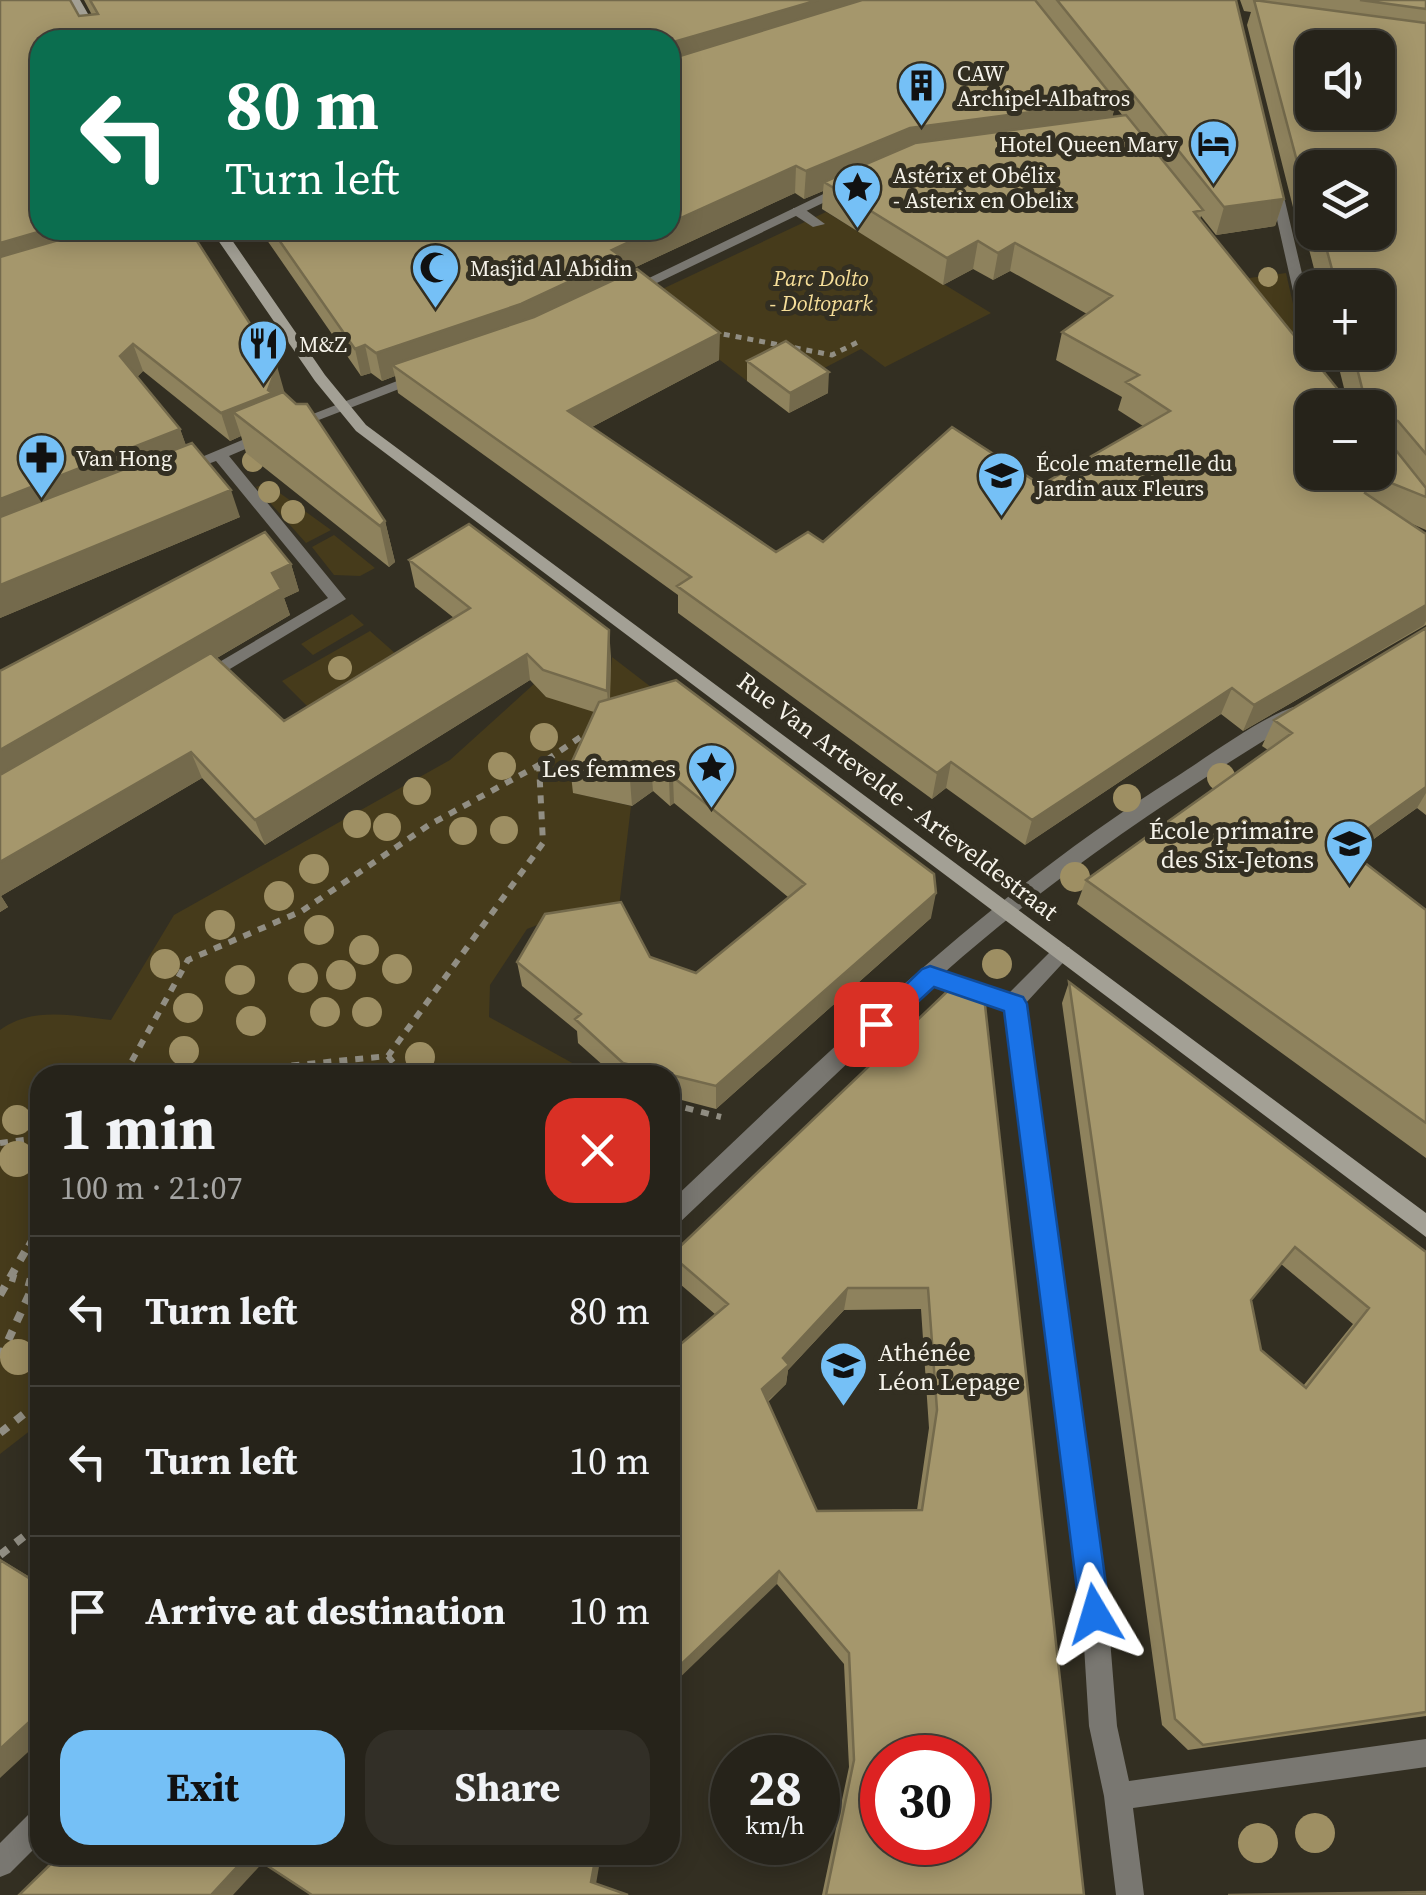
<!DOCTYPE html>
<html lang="en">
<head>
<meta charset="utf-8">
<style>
  body { margin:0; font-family:"Source Serif 4",serif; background:#322f27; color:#f1f3f6; height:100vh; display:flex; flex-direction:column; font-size:38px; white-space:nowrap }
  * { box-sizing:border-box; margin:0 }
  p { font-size:32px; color:#a4a4a2 }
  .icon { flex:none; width:55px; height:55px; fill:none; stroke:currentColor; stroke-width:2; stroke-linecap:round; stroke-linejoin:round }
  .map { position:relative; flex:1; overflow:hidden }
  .panel { position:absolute; left:30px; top:1065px; width:650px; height:800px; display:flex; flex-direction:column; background:#26231a; border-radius:30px; box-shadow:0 5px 25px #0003,0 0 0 2px #424039 }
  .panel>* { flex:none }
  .banner { position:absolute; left:30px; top:30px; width:650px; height:210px; border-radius:30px; box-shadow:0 5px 25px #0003,0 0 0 2px #424039; background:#0b6e4f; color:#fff; overflow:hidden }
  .fabs { position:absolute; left:1295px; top:30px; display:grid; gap:20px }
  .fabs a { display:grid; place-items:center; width:100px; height:100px; border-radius:20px; background:#26231a; box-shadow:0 5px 25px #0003,0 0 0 2px #424039; font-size:50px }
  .speed { position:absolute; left:710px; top:1735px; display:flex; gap:20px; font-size:50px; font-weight:700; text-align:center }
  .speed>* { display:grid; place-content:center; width:130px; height:130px; border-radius:50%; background:#26231a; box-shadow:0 5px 25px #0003,0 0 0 2px #424039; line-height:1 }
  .speed small { font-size:25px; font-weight:400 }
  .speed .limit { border:15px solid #d22; background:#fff; color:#111 }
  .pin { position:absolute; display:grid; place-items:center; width:85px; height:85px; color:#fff; margin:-42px; border-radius:20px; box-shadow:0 5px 15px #0006 }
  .me { position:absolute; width:110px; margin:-55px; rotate:353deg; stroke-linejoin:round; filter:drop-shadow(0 0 8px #0008) }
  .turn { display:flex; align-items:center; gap:35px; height:210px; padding:0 30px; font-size:45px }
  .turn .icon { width:130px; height:130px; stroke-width:2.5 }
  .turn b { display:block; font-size:70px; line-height:85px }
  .round { display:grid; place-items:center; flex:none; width:105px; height:105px; border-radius:30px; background:#322f27 }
  .headline { display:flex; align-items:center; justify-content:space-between; height:170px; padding:0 30px }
  h1 { font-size:60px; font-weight:700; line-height:75px }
  .primary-button { display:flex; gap:20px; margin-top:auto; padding:20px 30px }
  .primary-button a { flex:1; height:115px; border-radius:30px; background:#75c0f6; color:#111; font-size:40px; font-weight:700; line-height:115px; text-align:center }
  .primary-button a+a { background:#322f27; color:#f1f3f6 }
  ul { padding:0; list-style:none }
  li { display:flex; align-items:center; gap:30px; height:150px; padding:0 30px; border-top:2px solid #424039 }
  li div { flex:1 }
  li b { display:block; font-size:38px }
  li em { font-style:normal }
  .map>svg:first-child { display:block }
</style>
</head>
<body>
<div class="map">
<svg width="1426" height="1895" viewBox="0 0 1426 1895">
  <rect width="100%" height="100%" fill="#332f22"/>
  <!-- green -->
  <path fill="#463b1b" d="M826 212 991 313 885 367 861 349 807 377 785 361 747 381 641 299Z
    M1286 273 1299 330 1297 334 1291 333 1249 278Z
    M266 483 331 530 306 543 256 487Z
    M334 535 375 568 360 576 334 575 312 547Z
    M352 614 364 625 313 655 301 644Z
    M370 631 396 654 307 706 282 681Z
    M612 657 677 707 574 793 631 806 619 907 558 917 527 929 490 985 489 1017 594 1075H40V1423L0 1454V1030C33 1006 73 1016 111 1020L174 915 450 760 534 684 546 697 610 680Z"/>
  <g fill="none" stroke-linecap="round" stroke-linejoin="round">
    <!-- path-far2 -->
    <path stroke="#918e83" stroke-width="5" stroke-dasharray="6 6" stroke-linecap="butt" d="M712 332 832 355 860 341"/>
    <!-- path-far1 -->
    <path stroke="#918e83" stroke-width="6" stroke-dasharray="8 8" stroke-linecap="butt" d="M388 1056 403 1075
      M124 1075 188 960 302 911 429 825 539 765 588 732
      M196 1075 388 1056 543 843 539 765
      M670 1104 721 1117
      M0 1143 40 1138
      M28 1246 40 1225"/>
    <!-- path -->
    <path stroke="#918e83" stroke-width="8" stroke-dasharray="10 10" stroke-linecap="butt" d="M0 1295 30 1243
      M0 1358 34 1284 10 1277
      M0 1433 40 1401
      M0 1555 40 1524"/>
    <!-- lane -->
    <path fill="#797771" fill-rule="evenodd" d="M793 208H803L825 224 813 227 793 214Z"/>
    <!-- street -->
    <path fill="#797771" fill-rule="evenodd" d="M1275 180 1281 184 1312 316V352H1318L1319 373 1312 377 1305 373 1302 331 1269 184Z
      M840 186 852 189 632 295 620 292Z
      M420 372 425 373V379L298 428H288L285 425Z
      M266 430 271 432V438L229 456 346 599 205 684 196 678 199 674 328 598 216 461 181 474 173 469Z
      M1293 707 1302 714 1299 719C1174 795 1055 875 945 972L1009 993 1055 947H1069L1072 953 1025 1004 1108 1614 1117 1726 1129 1781 1426 1739V1767L1133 1808 1144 1895H1116L1104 1796 1089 1726 1082 1614 1005 1010 930 985 678 1224 670 1227V1202C830 1050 988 895 1176 777 1209 756 1257 720 1293 707Z
      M40 1809V1843L10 1873 0 1877V1843L30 1813Z"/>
    <!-- secondary -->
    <path fill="#a3a095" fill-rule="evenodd" d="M68 0H80L103 40H91Z
      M211 230H225L325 375 366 425 1426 1213V1237L356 431 315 381Z"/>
  </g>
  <!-- trees -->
  <g fill="#9e8f63">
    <circle cx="1268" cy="277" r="10"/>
    <circle cx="253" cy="461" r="11"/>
    <circle cx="269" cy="492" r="11"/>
    <circle cx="293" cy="512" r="12"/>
    <circle cx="340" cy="668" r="12"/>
    <circle cx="544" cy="737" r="14"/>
    <circle cx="502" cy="766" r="14"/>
    <circle cx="1221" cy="777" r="14"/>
    <circle cx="417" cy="791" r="14"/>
    <circle cx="1127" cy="798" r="14"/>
    <circle cx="357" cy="824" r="14"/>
    <circle cx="387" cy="827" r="14"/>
    <circle cx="504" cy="830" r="14"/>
    <circle cx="463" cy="831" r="14"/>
    <circle cx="314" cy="869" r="15"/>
    <circle cx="1075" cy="877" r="15"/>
    <circle cx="279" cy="896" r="15"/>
    <circle cx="220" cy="925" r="15"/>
    <circle cx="319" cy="930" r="15"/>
    <circle cx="364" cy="950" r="15"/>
    <circle cx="165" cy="964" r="15"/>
    <circle cx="997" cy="964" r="15"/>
    <circle cx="397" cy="969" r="15"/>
    <circle cx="341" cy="975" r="15"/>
    <circle cx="303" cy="978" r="15"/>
    <circle cx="240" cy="980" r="15"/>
    <circle cx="188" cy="1008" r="15"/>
    <circle cx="325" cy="1012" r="15"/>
    <circle cx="367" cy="1012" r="15"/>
    <circle cx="251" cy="1021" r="15"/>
    <circle cx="184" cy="1051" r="15"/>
    <circle cx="420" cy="1057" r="15"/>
    <circle cx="17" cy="1120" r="15"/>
    <circle cx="17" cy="1159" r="18"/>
    <circle cx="18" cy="1357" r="18"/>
    <circle cx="1315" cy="1833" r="20"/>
    <circle cx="1258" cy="1843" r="20"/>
  </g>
  <!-- wall -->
  <path fill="#8e825d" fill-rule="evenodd" d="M0 0 79 16 92 15 84 0H1236L1284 199 1275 226 1216 235 1201 216 1200 219 1347 400 1335 352H1378V288H1319L1302 222 1297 223 1247 25 1251 12 1244 11 1240 0H1426V530L1410 523 1426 534V625L1243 731 1221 714 1025 845 946 788 932 799 678 613V595L398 393 395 376 382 381 371 373 361 376 260 230H670V40H40V230L285 394 385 521 395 562 389 567 246 453 241 436 230 441 143 371 137 377 180 429 186 446 240 517 0 618ZM1115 106 1123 116 1112 117ZM1312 168 1378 232H1312ZM823 191 822 209 943 285 973 269 993 280 1010 271 1087 314 1062 332 1056 360 1122 397 1118 410 1143 426 1041 485 823 542 776 552 592 427 719 360 623 276V273L795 193 804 199ZM1312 408H1378V472Z
    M747 361 828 393 789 413 747 381Z
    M409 560 611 656 610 699 931 918 716 1109 670 1097V1075H614L578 1043 577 1031 522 986 517 962 650 957 696 973 788 897 674 803 670 806 653 791 632 806 573 793 570 766 594 712 546 697 530 680 265 845 202 778 1 896 8 907 0 912V671L291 564 299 591 284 598 290 615 217 658 284 721 454 618 415 587Z
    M1426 628V815L1417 808 1353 854 1426 910V1158L1077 904 1086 880 1268 750 1262 746 1274 720Z
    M1069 982 1426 1252V1716L1188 1750 1162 1725 1062 1003ZM1281 1264 1353 1324 1303 1386 1261 1350 1251 1300Z
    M953 986 1084 1895H822L849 1767 844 1664 777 1584 716 1315 673 1278 671 1255ZM921 1309 929 1428 917 1510 817 1511 768 1402 786 1384 788 1370 844 1310Z"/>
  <!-- shaded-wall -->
  <path fill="#746a4c" d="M818 0H904L670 70V43Z
    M1116 101 1110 128 824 182 823 191 804 199 806 171 910 128Z
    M796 166 795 193 623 273V285L525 332 392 365 395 376 382 381 376 353 655 230H670V223Z
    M1306 195H1312L1302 222 1297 223Z
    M1284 199 1275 226 1216 235 1224 207Z
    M45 230H148L0 274V243Z
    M978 241 973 269 943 285 947 258Z
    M1015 243 1010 271 993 280 998 253Z
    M720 333 719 360 571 438 568 411Z
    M133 344 143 371 131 383 120 356Z
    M365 345 371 373 361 376 355 349Z
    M277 366 285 394 233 412 241 436 230 441 221 413 268 390Z
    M829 372 828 393 789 413 790 393Z
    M180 429 190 456 0 532V499Z
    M231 490 240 517 0 618V585Z
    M385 521 395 562 389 567 380 526Z
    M291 564 299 591 284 598 290 615 0 785V750L272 573Z
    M1426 605V621L1424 625 1243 731 1254 705Z
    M609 630 611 656 609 717 607 691Z
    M527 654 530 680 265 845 255 820Z
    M1232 688 1221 714 1025 845 1032 820Z
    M191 752 202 778 1 896 8 907 0 912V862Z
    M951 762 946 788 932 799 937 773Z
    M651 764 653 791 632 806 630 780Z
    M673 777 674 803 670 806 669 779Z
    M1426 787V793L1417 808 1348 857 1333 874 1355 838Z
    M936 893 931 918 716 1109V1086Z
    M848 1288 844 1310 788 1370 786 1384 760 1408 762 1389 783 1358Z
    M0 1559 40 1583V1585L0 1560Z
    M779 1571 777 1584 670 1687V1675Z
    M40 1712V1741L0 1778V1749Z
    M248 1855 268 1857 233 1895H211Z
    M596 1855H601L596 1884 591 1882Z"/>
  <!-- building -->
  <path fill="#a5976c" stroke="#746a4c" stroke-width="2.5" fill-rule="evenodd" d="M0 0H70L79 16 98 14 90 0H818L670 43V40H40V230H45L0 243Z
    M862 0H1035L1116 101 910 128 806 171 796 166 670 223V59Z
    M1057 0H1236L1284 199 1224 207Z
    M1254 0 1426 23V454L1398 421 1388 418 1387 439 1426 488V497L1374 476 1365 493 1426 534V605L1254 705 1232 688 1032 820 951 762 937 773 677 586 691 577 392 365 534 317 637 269 720 333 568 411 776 552 808 532 823 542 952 427 1041 485 1170 411 1126 382 1139 375 1062 332 1112 296 1015 243 998 253 978 241 947 258 824 182 915 143 1126 115 1203 210 1194 212 1353 408H1312V472H1378V408H1367L1353 352H1378V288H1337L1322 232H1378V168H1312V197V195H1306ZM1312 48H1378V112H1312Z
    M1360 0H1426V9Z
    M93 230H190L277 366 268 390 272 393 221 413 133 344 120 356 180 429 0 499V257Z
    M272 230H655L612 250 622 257 521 304 376 353 365 345 355 349Z
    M786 341 829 372 790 393 747 361Z
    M283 392 296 404H307L385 521 380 526 233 412Z
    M192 443 231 490 0 585V517Z
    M469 524 609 630 607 691 543 670 527 654 255 820 191 752 0 862V775L211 653 284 721 470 608 409 560Z
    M265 532 291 564 272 573 281 589 0 750V671Z
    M1426 628V787L1355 838 1358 841 1347 849 1426 910V1123L1086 880 1292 733 1274 720Z
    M676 680 934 874 936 893 716 1086 623 1063 575 1019 581 1014 517 962 545 914 621 902 650 957 696 973 805 884 673 777 669 779 651 764 630 780 570 766 599 702Z
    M1069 982 1426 1252V1712L1203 1745 1175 1719ZM1295 1247 1369 1308 1306 1388 1261 1350 1251 1300Z
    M953 986 984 996 1084 1895H826L854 1760 849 1653 779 1571 670 1675V1353L728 1304 671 1255ZM848 1288H928L937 1410 922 1510 817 1511 762 1389 789 1365 783 1358ZM882 1758H968V1842H882Z
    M0 1560 40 1585V1712L0 1749Z
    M60 1855H248L211 1895H19Z
    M251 1855H596L591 1882 628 1895H312Z
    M1426 1892V1895H1228Z"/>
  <!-- route -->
  <path fill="#1a73e8" stroke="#114b97" stroke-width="2.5" d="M930 966 1023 997 1027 1004 1110 1614 1105 1624 1095 1629 1084 1624 1080 1614 1004 1011 934 987 885 1032H868L865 1024 922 969Z"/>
  <!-- icons -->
  <defs>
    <symbol id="building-pin" viewBox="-11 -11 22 30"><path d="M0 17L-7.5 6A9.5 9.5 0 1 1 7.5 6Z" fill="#75c0f6" stroke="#332f22"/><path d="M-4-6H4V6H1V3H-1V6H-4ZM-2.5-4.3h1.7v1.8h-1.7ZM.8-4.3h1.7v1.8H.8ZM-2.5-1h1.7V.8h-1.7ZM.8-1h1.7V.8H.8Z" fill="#111"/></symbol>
    <symbol id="hotel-pin" viewBox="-11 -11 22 30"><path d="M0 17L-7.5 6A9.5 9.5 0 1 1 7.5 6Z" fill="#75c0f6" stroke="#332f22"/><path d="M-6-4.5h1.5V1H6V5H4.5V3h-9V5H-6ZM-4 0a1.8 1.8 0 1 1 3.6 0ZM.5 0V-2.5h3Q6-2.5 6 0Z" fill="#111"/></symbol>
    <symbol id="sight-pin" viewBox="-11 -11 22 30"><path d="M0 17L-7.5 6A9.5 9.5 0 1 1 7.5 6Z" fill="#75c0f6" stroke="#332f22"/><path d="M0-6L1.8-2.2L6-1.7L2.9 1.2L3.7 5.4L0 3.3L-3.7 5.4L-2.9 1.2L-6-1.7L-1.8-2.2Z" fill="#111"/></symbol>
    <symbol id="mosque-pin" viewBox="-11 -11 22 30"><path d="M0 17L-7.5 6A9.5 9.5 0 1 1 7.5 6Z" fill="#75c0f6" stroke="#332f22"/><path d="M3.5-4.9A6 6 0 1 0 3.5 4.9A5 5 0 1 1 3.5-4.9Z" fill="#111"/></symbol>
    <symbol id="restaurant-pin" viewBox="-11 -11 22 30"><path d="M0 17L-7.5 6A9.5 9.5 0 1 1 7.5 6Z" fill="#75c0f6" stroke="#332f22"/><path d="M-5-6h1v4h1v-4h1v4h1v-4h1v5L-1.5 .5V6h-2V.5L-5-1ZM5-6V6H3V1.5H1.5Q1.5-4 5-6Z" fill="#111"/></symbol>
    <symbol id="pharmacy-pin" viewBox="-11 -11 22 30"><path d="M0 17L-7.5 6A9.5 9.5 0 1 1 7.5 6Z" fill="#75c0f6" stroke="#332f22"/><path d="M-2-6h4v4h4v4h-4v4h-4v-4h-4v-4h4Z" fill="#111"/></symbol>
    <symbol id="school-pin" viewBox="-11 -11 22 30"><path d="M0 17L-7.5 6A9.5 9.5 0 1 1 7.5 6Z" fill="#75c0f6" stroke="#332f22"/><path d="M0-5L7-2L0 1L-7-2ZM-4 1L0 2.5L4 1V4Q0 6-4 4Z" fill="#111"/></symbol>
  </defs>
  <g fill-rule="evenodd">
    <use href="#building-pin" x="894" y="58" width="55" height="75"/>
    <use href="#hotel-pin" x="1186" y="116" width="55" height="75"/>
    <use href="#sight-pin" x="830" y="160" width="55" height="75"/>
    <use href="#mosque-pin" x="408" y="240" width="55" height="75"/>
    <use href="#restaurant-pin" x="236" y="316" width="55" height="75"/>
    <use href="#pharmacy-pin" x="14" y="430" width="55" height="75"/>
    <use href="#school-pin" x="974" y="448" width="55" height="75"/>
    <use href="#sight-pin" x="684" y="740" width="55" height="75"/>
    <use href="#school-pin" x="1322" y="816" width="55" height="75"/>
    <use href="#school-pin" x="816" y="1338" width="55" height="75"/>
  </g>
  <g text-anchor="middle" stroke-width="10" stroke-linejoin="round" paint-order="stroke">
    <!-- far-poi labels -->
    <g font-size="22" fill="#f6f3ea" stroke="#332f22" text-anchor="start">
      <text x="957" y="81">CAW<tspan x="957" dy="25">Archipel-Albatros</tspan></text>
      <text x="1178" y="152" text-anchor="end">Hotel Queen Mary</text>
      <text x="893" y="183">Astérix et Obélix<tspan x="893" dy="25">- Asterix en Obelix</tspan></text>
      <text x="470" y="276">Masjid Al Abidin</text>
      <text x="299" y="352">M&amp;Z</text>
      <text x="76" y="466">Van Hong</text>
      <text x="1036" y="471">École maternelle du<tspan x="1036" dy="25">Jardin aux Fleurs</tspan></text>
    </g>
    <!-- far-park labels -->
    <g font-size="22" font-style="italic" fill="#f6de99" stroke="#332f22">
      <text x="821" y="286">Parc Dolto<tspan x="821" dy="25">- Doltopark</tspan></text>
    </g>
    <!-- poi labels -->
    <g font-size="25" fill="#f6f3ea" stroke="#332f22" text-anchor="end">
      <text x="676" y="777">Les femmes</text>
      <text x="1314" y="839">École primaire<tspan x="1314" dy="29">des Six-Jetons</tspan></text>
      <text x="878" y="1361" text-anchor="start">Athénée<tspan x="878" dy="29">Léon Lepage</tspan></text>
    </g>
    <!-- street labels -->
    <g font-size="25" fill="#f6f3ea" stroke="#332f22">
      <text transform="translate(898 796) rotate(37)" y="9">Rue Van Artevelde - Arteveldestraat</text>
    </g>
  </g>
</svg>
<div class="fabs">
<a><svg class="icon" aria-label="sound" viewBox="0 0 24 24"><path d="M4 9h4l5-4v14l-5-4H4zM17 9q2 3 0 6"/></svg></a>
<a><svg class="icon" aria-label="layers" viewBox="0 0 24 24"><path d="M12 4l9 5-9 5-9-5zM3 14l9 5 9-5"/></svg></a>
<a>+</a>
<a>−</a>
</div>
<div class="speed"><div>28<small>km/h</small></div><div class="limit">30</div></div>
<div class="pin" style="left:876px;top:1024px;background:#d93025"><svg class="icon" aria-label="arrive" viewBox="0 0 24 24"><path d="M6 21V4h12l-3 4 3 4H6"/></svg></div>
<svg class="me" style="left:1095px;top:1614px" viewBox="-20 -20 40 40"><path d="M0-17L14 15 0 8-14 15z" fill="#1a73e8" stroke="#fff" stroke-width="4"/></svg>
<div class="banner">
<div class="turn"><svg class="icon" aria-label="left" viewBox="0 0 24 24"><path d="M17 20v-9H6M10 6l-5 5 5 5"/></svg><div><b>80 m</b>Turn left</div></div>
</div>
<section class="panel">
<div class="headline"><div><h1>1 min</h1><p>100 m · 21:07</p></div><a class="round" style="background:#d93025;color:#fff"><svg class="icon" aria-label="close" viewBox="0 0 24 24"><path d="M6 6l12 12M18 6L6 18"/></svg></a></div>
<ul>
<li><svg class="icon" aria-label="left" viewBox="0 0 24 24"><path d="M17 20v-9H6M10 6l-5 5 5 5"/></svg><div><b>Turn left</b></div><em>80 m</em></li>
<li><svg class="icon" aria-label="left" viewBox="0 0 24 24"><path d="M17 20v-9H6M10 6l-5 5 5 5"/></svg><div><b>Turn left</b></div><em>10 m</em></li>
<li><svg class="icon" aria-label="arrive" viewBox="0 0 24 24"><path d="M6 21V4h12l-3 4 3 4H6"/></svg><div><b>Arrive at destination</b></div><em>10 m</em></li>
</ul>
<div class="primary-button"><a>Exit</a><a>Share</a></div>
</section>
</div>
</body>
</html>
